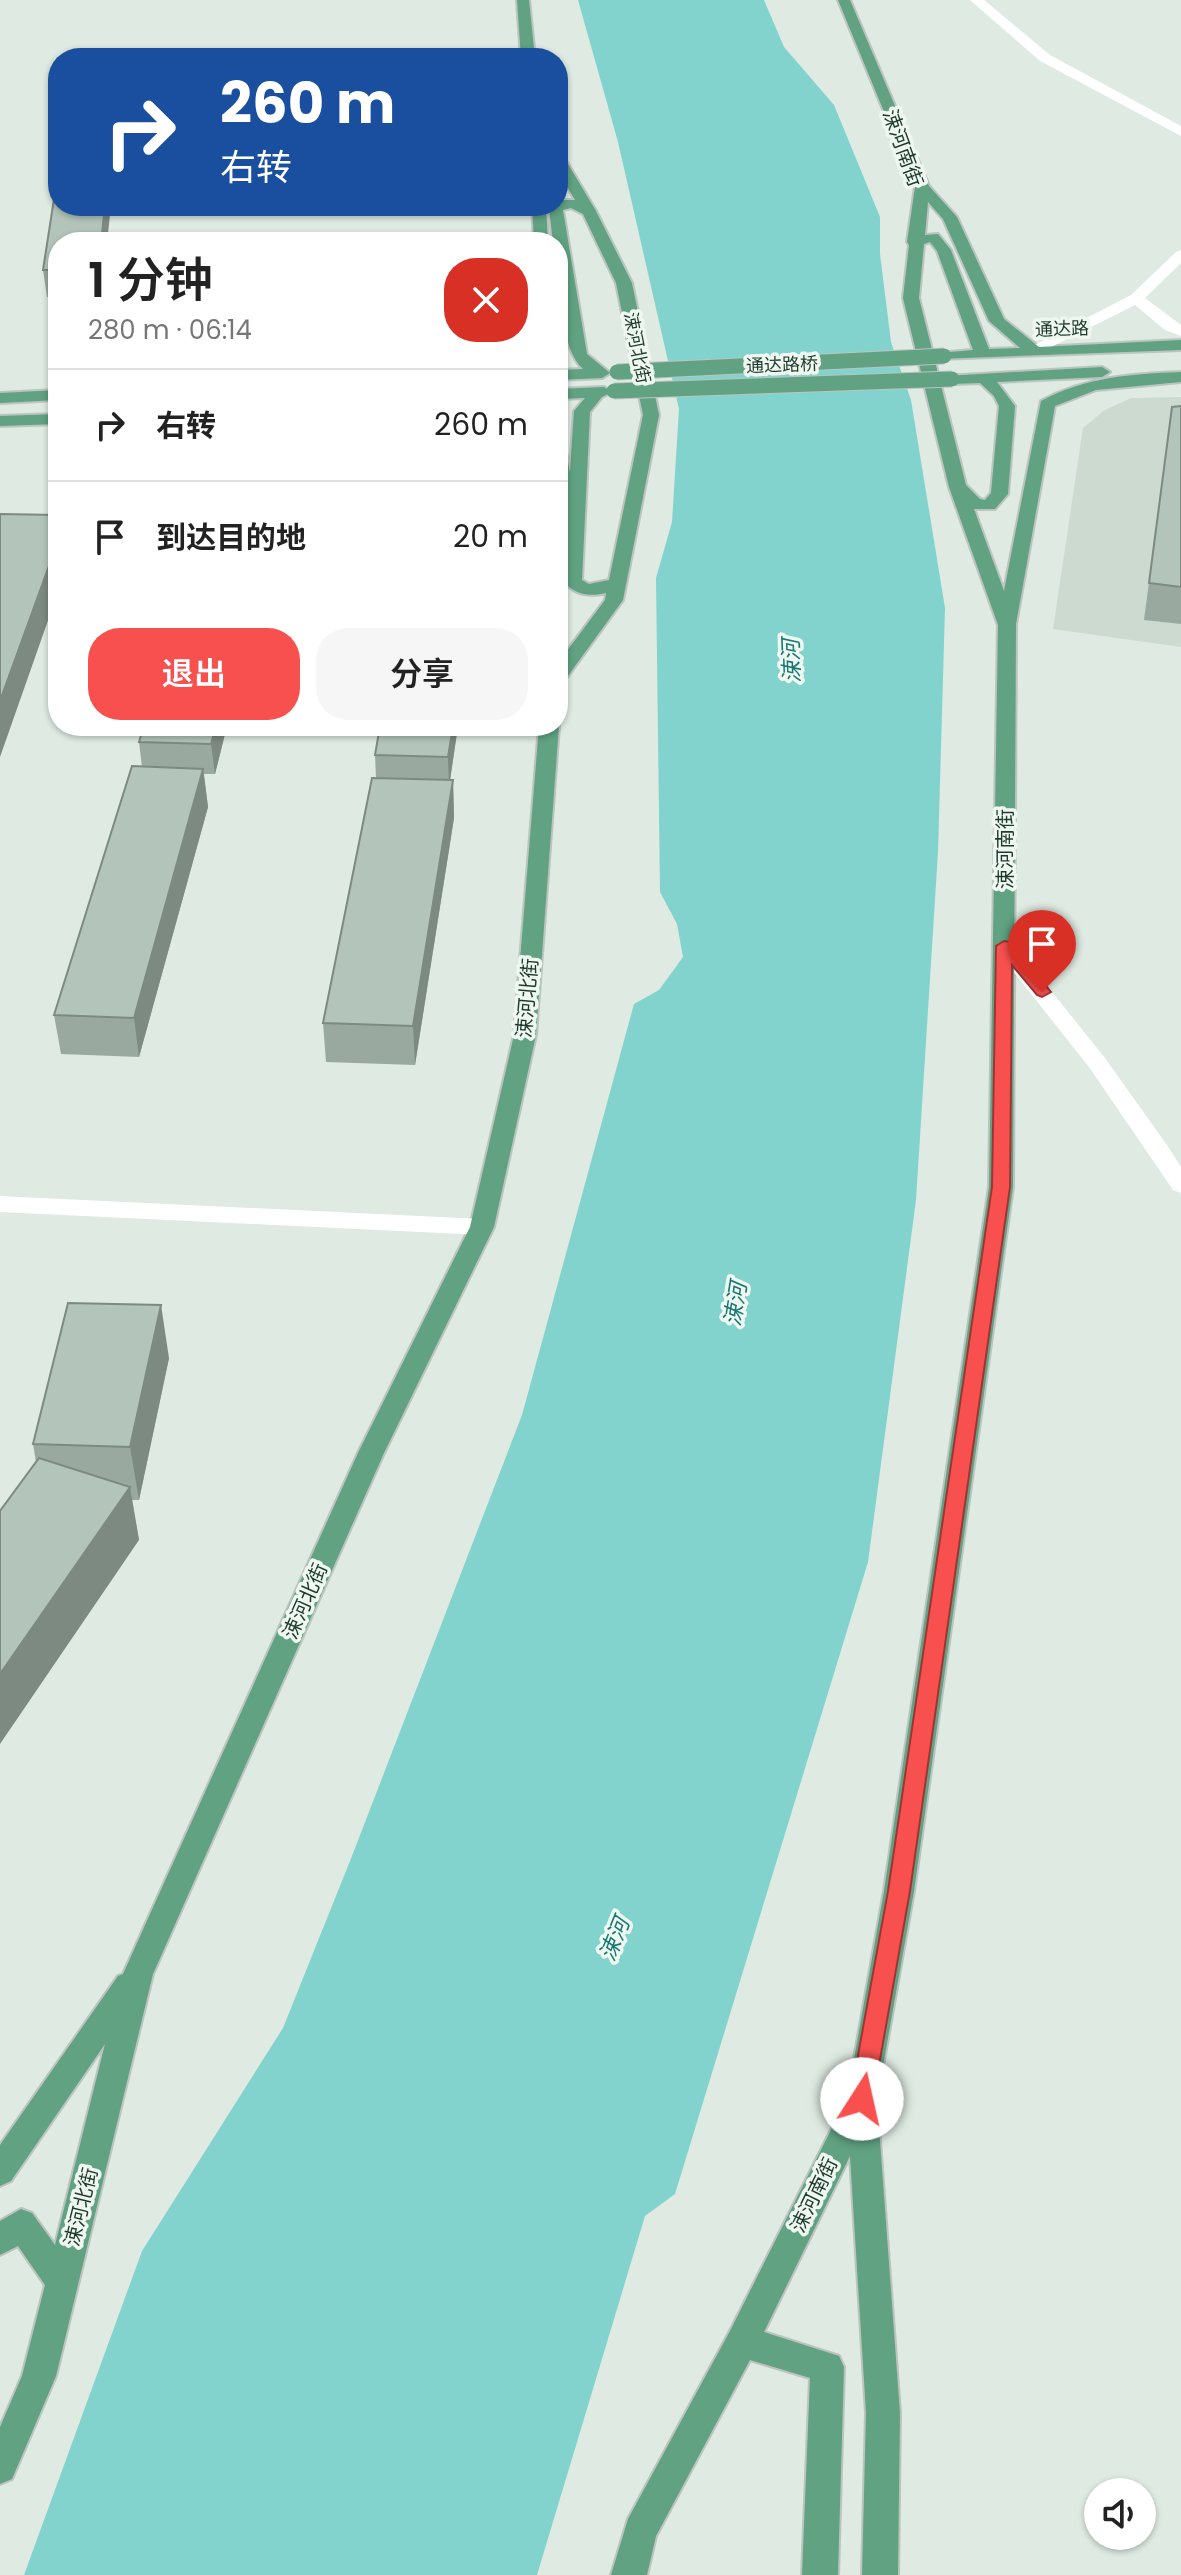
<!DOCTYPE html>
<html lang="zh">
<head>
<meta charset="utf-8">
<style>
  body { margin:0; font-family:Poppins,"Noto Sans SC",sans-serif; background:#f6f6f6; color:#222; height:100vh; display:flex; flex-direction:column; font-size:30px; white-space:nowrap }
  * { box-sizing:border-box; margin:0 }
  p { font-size:26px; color:#767676 }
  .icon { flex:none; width:44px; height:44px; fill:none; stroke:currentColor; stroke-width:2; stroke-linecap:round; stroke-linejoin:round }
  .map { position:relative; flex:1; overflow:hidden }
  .drawer { position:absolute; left:48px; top:232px; width:520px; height:504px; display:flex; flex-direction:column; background:#fff; border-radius:32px; box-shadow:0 2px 6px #0004 }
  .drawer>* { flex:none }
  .top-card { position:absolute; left:48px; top:48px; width:520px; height:168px; border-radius:32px; box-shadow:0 2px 6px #0004; background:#1a4fa0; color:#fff; overflow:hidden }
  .controls { position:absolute; left:1084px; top:2478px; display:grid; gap:16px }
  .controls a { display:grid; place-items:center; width:72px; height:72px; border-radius:50%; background:#fff; box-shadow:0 2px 6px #0004; font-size:40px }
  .pin { position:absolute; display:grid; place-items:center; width:68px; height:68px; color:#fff; margin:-82px -34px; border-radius:50% 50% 50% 0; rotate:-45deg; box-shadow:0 0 8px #0007 }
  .pin .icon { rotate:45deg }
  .me { position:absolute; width:88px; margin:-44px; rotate:10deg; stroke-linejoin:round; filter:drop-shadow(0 0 6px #0008) }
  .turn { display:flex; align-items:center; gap:28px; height:168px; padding:0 40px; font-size:36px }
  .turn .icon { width:104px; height:104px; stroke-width:2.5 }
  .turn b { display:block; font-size:56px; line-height:68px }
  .round { display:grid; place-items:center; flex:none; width:84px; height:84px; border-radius:32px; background:#f6f6f6 }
  .overview { display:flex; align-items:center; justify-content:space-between; height:136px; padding:0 40px }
  h1 { font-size:48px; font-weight:600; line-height:60px }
  .primary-button { display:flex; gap:16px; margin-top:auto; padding:16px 40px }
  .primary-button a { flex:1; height:92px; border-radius:32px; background:#f8504e; color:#fff; font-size:32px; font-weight:600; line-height:92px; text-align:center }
  .primary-button a+a { background:#f6f6f6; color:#222 }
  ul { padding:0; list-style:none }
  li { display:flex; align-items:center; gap:24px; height:112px; padding:0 40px; border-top:2px solid #e0e0e0 }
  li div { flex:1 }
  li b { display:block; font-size:30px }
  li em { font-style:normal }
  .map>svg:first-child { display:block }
</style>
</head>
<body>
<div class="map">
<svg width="1181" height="2575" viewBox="0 0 1181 2575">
  <rect width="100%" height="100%" fill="#deeae2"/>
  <!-- built -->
  <path fill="#ccdad0" d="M1181 397V647L1053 629 1083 428 1105 410 1131 398Z"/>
  <!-- water -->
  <path fill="#82d3cd" d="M578 0H764L784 47 834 105 880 217V254L891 342 911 400 945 608 938 852 916 1200 868 1562 675 2194 645 2216 537 2575H24L142 2251 283 2028 352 1856 522 1415 634 1004 659 990 683 957 677 924 660 892 656 578 672 522 679 409 618 142Z"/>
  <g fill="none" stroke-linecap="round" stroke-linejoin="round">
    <defs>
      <path id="major" d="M517 0H529L535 58H521Z
        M838 0H850L929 186 957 217 1004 319 1039 347 1181 340V350L938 359V353L973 350 937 251 930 242 924 244 919 298 966 485 980 499 985 500 991 493 999 406 994 396 980 383 952 384 944 379 946 376 1102 367 1110 372 1102 377 997 382 1015 406 1008 494 995 509H974L1004 591 1041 401C1085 377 1132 374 1181 372V382L1096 390 1055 406 1016 624 1013 1187 914 1891 877 2100 900 2413 898 2575H862L866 2413 850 2156 764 2332 839 2356 844 2367 838 2575H802L810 2378 750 2360 656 2536 647 2575H611L628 2519 730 2331 847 2098 884 1891 989 1187 998 625 949 487 903 298 909 245 907 242 915 187ZM928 202 943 219 989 321 1020 348 989 349 951 250 938 234 925 235Z
        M558 155 565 159 596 211 632 283 659 415 623 600 565 680 558 682V663L605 600 606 593C590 597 575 595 564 582L568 508 558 509V447L566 452 570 472 574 411 585 398 558 399V389L604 387 612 392 602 397 590 412 582 580 589 584 609 580 643 415 616 283 583 214 571 208 563 210 587 354 610 373 602 378 558 380V370L583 369C558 346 558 275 558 242H553L549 209 558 206V200H575L558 171Z
        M532 206H546L548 242H534Z
        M58 390V400L0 403V393Z
        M58 414V424L0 426V416Z
        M558 725 559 726 536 1035 494 1227 384 1453 153 1974 56 2376 12 2479 0 2484V2427L22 2376 45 2285 18 2246 0 2255V2221L21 2209 32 2213 55 2245 105 2044 11 2181 0 2186V2145L118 1976 123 1974 358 1453 470 1227 514 1035 539 726Z"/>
    </defs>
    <!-- major casing -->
    <use href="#major" stroke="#bcc4c0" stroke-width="4"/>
    <!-- minor -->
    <path fill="#fff" fill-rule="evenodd" d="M970 0H984L1050 55 1181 126V136L1040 61Z
      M1181 250V263L1145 298 1181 325V336L1165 330 1135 305 1039 353 1033 355 1025 350 1131 295 1176 252Z
      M1004 940 1011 941 1105 1058 1169 1148 1181 1167V1193L1173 1190 1089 1067 997 951 993 946Z
      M0 1196 482 1219 490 1221 494 1227 490 1233 482 1235 0 1212Z"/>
    <!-- major -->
    <use href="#major" fill="#60a282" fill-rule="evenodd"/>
    <defs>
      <path id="major-bridge" d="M617 372 944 356
        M614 391 952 379"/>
    </defs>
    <!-- major-bridge casing -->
    <use href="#major-bridge" stroke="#bcc4c0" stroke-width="17" stroke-linecap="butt"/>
    <!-- major-bridge -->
    <use href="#major-bridge" stroke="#60a282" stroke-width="15"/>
  </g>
  <!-- wall -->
  <path fill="#9aa9a0" d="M58 242V297H47L43 270Z
    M1181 406V624L1144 620 1172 407Z
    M144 726H227L215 774H204L208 807 139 1057 61 1054 54 1015 142 767 139 742Z
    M380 726H458L450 780H453L454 818 415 1065 326 1062 323 1023 376 778 375 755Z
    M169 1358 139 1500H132L139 1540 36 1462 33 1444Z"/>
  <!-- shaded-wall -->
  <path fill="#7d8a82" d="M105 206H111L107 242H101Z
    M58 541V592L0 757V701Z
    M216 726H227L215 774 211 744Z
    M453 726H458L449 787 448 757Z
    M203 769 208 807 139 1057 134 1018Z
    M453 780 454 818 415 1065 413 1026Z
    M161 1305 169 1358 139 1500 130 1447Z
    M130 1487 139 1540 0 1744V1674Z"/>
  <!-- building -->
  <path fill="#b3c5ba" stroke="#7d8a82" stroke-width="2" d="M58 173V206H105L101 242H58V270H43Z
    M1181 406V587L1149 583 1172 407Z
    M0 514 58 515V541L0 701Z
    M144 726H216L211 744 139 742Z
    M380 726H453L448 757 375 755Z
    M132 766 203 769 134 1018 54 1015Z
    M372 778 453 780 413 1026 323 1023Z
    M68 1303 161 1305 130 1447 33 1444Z
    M39 1458 130 1487 0 1674V1511Z"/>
  <!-- route -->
  <path fill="#f8504e" stroke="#a13433" stroke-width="2" d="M1004 941 1010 942 1051 992 1042 997 1037 995 1012 965 1010 1187 910 1891 873 2099 870 2106 862 2109 853 2106 850 2099 888 1891 992 1187 996 946Z"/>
  <g text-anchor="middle" stroke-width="7" stroke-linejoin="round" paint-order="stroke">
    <!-- far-street labels -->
    <g font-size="18" fill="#1f3a2c" stroke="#eef7f0">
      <text transform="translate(1062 329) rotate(-2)" y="6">通达路</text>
      <text transform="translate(637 348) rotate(79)" y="6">涑河北街</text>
      <text transform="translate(782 365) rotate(-2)" y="6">通达路桥</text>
    </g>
    <!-- street labels -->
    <g font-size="20" fill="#1f3a2c" stroke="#eef7f0">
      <text transform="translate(903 148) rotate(70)" y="7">涑河南街</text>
      <text transform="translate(1005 849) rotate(-90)" y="7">涑河南街</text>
      <text transform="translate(527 998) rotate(-85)" y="7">涑河北街</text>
      <text transform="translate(305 1601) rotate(-66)" y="7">涑河北街</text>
      <text transform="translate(814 2195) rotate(-64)" y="7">涑河南街</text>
      <text transform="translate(81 2207) rotate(-76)" y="7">涑河北街</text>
    </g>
    <!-- water labels -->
    <g font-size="22" font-style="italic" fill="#177872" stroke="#eef7f0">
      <text transform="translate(791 661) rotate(-92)" y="8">涑河</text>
      <text transform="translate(735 1304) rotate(-81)" y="8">涑河</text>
      <text transform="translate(614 1939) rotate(-68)" y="8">涑河</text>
    </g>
  </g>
</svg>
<div class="controls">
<a><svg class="icon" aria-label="sound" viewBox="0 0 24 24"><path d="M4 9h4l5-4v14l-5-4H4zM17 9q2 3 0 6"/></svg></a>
</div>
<div class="pin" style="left:1042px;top:992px;background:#d93025"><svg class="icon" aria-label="arrive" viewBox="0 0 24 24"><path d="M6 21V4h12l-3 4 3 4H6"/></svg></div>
<svg class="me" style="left:862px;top:2099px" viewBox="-20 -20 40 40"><circle r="19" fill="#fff"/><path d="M0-13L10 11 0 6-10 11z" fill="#f8504e"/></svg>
<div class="top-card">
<div class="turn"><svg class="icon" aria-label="right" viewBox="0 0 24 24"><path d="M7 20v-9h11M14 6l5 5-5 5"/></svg><div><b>260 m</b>右转</div></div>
</div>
<section class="drawer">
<div class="overview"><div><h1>1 分钟</h1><p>280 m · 06:14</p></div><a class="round" style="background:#d93025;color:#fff"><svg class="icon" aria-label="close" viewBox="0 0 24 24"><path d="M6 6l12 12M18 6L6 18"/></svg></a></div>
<ul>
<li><svg class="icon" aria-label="right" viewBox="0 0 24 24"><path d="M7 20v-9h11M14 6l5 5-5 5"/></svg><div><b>右转</b></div><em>260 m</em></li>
<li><svg class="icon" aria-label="arrive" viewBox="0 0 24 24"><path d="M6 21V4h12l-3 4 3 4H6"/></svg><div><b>到达目的地</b></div><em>20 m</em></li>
</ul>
<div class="primary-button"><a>退出</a><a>分享</a></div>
</section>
</div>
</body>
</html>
